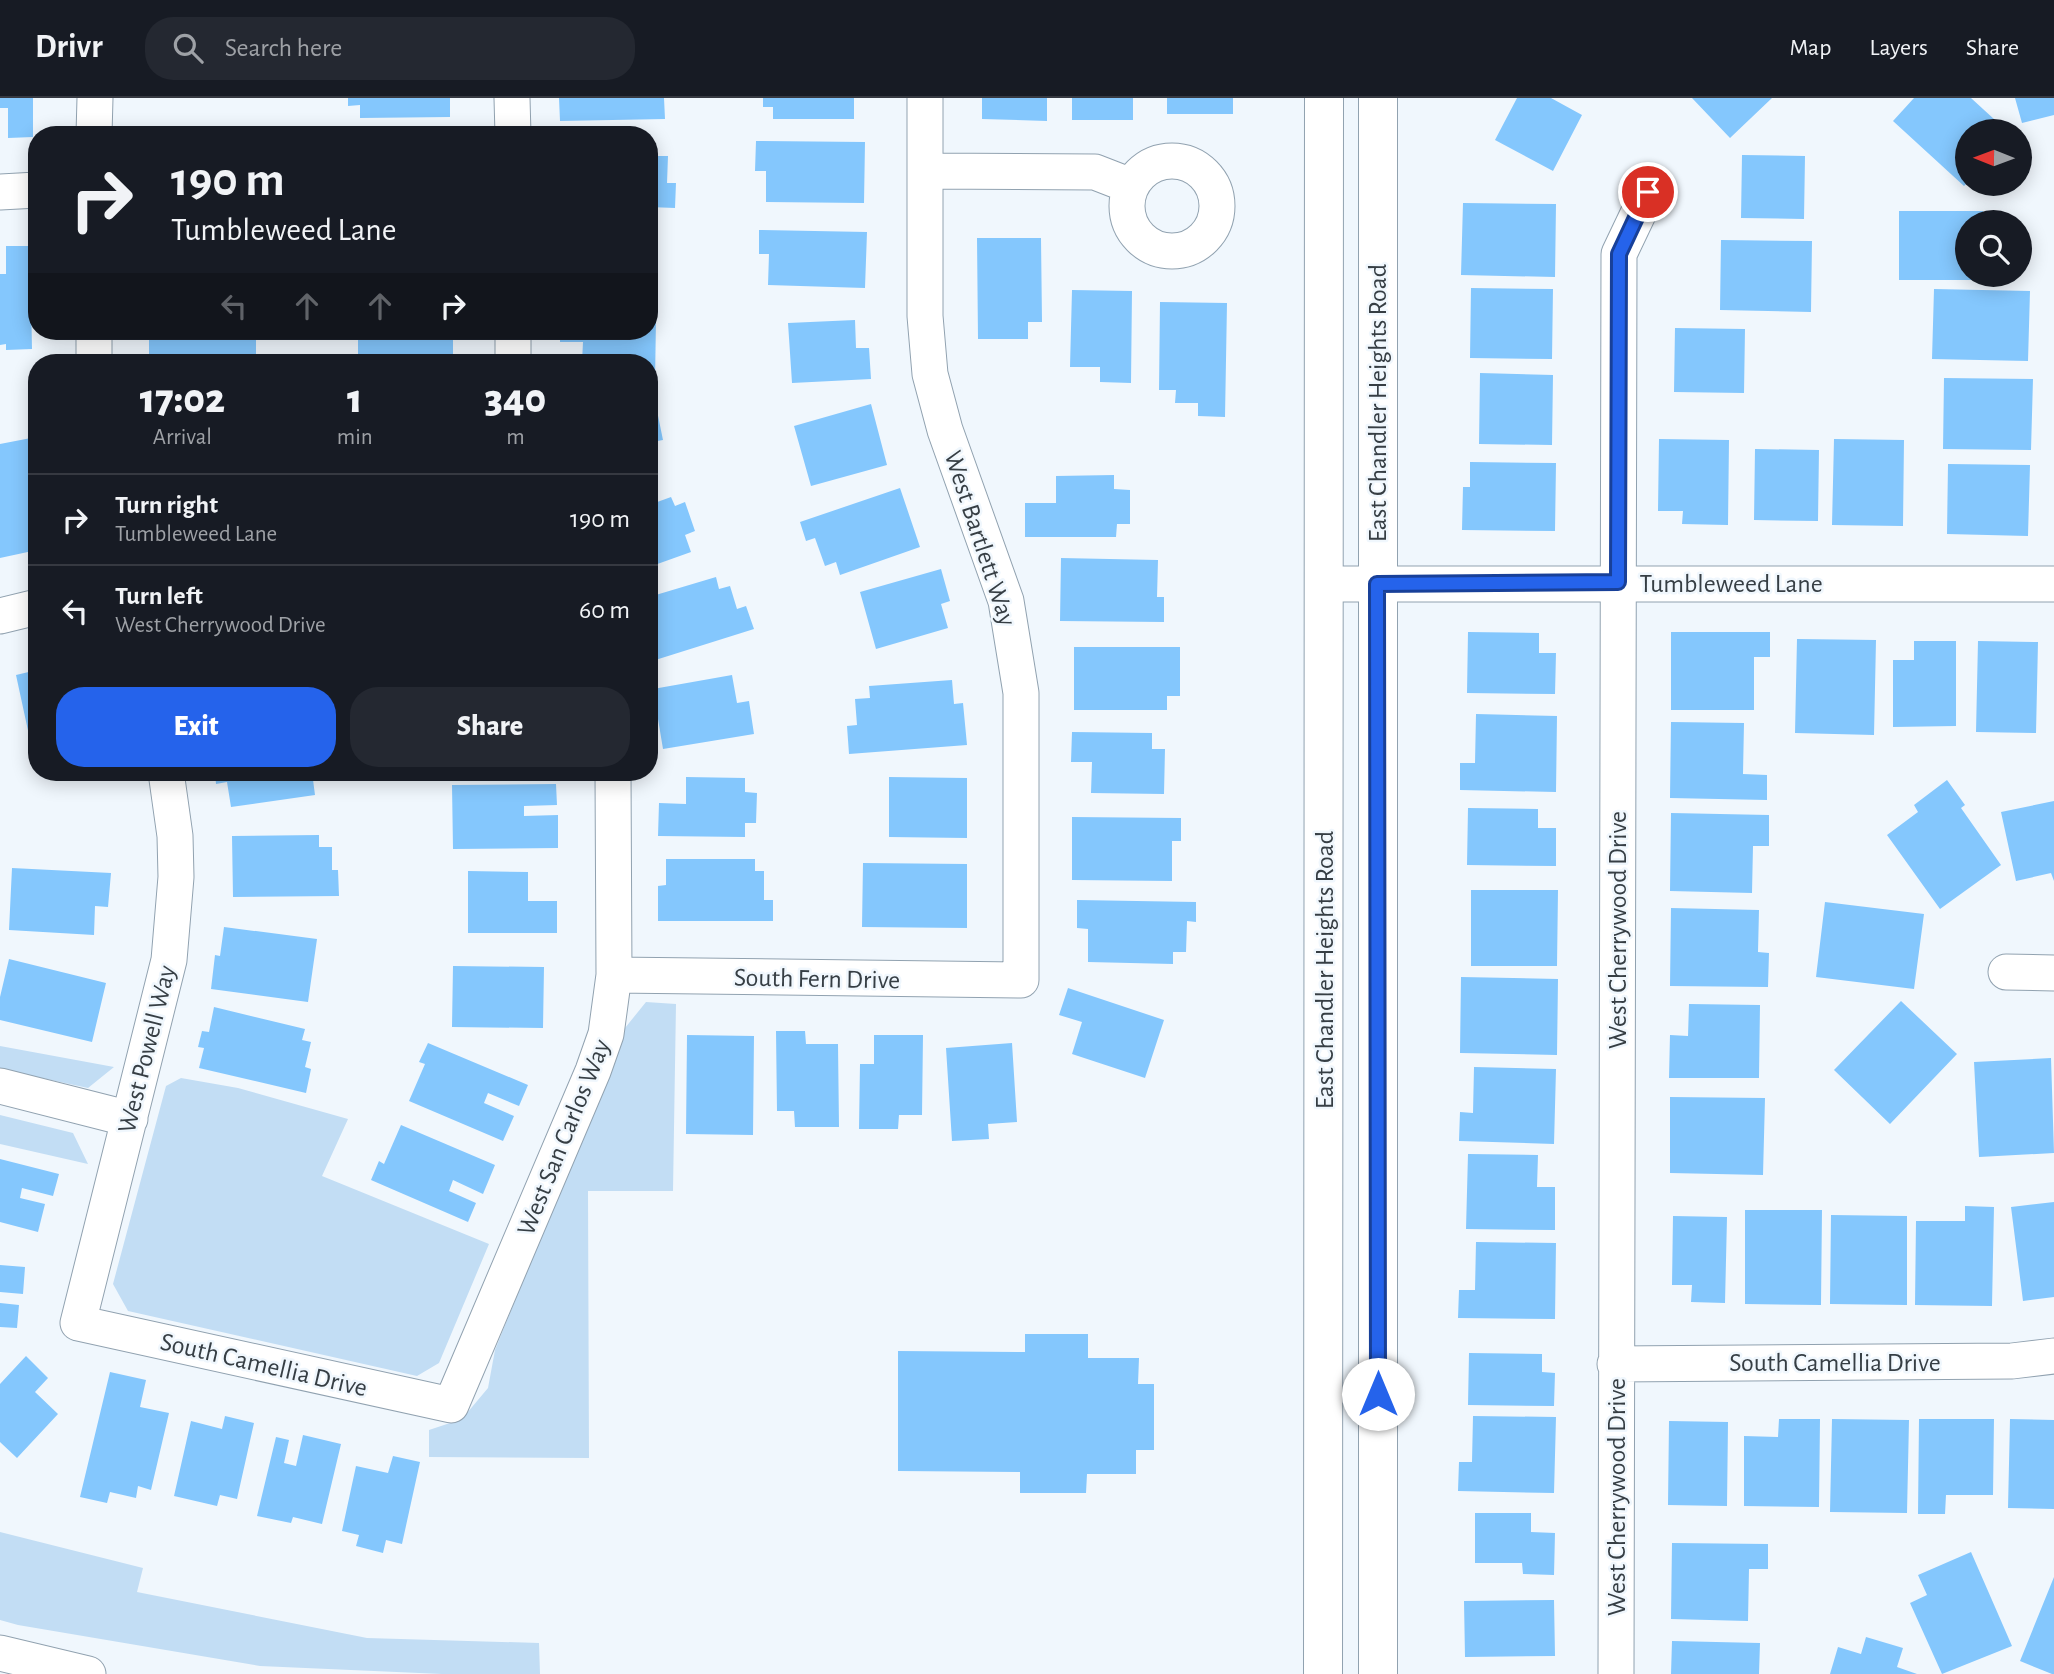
<!DOCTYPE html>
<html lang="en">
<head>
<meta charset="utf-8">
<style>
  body { margin:0; font-family:"Alegreya Sans",sans-serif; background:#242831; color:#f1f3f6; height:100vh; display:flex; flex-direction:column; font-size:26px; white-space:nowrap }
  * { box-sizing:border-box; margin:0 }
  p { font-size:23px; color:#9ea1a6 }
  .icon { flex:none; width:38px; height:38px; fill:none; stroke:currentColor; stroke-width:2; stroke-linecap:round; stroke-linejoin:round }
  .map { position:relative; flex:1; overflow:hidden }
  .side { position:absolute; left:28px; top:256px; width:630px; height:427px; display:flex; flex-direction:column; background:#171b24; border-radius:28px; box-shadow:0 4px 18px #0003 }
  .side>* { flex:none }
  .top-card { position:absolute; left:28px; top:28px; width:630px; height:214px; border-radius:28px; box-shadow:0 4px 18px #0003; background:#171b24; color:#f1f3f6; overflow:hidden }
  .needle { width:46px; rotate:271deg }
  .fabs { position:absolute; left:1955px; top:21px; display:grid; gap:14px }
  .fabs a { display:grid; place-items:center; width:77px; height:77px; border-radius:50%; background:#171b24; box-shadow:0 4px 18px #0003; font-size:35px }
  .pin { position:absolute; display:grid; place-items:center; width:60px; height:60px; color:#fff; margin:-30px; border:4px solid #fff; border-radius:50%; box-shadow:0 2px 7px #0007 }
  .me { position:absolute; width:77px; margin:-38px; rotate:0deg; stroke-linejoin:round; filter:drop-shadow(0 0 5px #0008) }
  .turn { display:flex; align-items:center; gap:24px; height:147px; padding:0 28px; font-size:32px }
  .turn .icon { width:91px; height:91px; stroke-width:2.5 }
  .turn b { display:block; font-size:49px; line-height:60px }
  .lanes { display:flex; align-items:center; height:66px; padding:0 28px; background:#0003; justify-content:center; gap:35px; direction:ltr }
  .lanes .off { opacity:.35 }
  .eta { display:flex; justify-content:space-evenly; align-items:center; height:119px; text-align:center }
  .eta b { font-size:42px; font-weight:800; line-height:49px }
  .action { display:flex; gap:14px; margin-top:auto; padding:14px 28px }
  .action a { flex:1; height:80px; border-radius:28px; background:#2563eb; color:#fff; font-size:28px; font-weight:800; line-height:80px; text-align:center }
  .action a+a { background:#242831; color:#f1f3f6 }
  ul { padding:0; list-style:none }
  li { display:flex; align-items:center; gap:21px; height:91px; padding:0 28px; border-top:2px solid #363941 }
  li div { flex:1 }
  li b { display:block; font-size:26px }
  li em { font-style:normal }
  header { display:flex; align-items:center; gap:42px; box-sizing:border-box; height:98px; padding:0 35px; background:#171b24; border-bottom:2px solid #363941 }
  header strong { font-size:33px }
  nav { display:flex; gap:38px; margin-inline-start:auto; font-size:24px }
  .search { width:490px; height:63px; background:#242831; display:flex; align-items:center; gap:18px; box-sizing:border-box; padding:0 24px; border-radius:28px; color:#9ea1a6; font-size:26px }
  .map>svg:first-child { display:block }
</style>
</head>
<body>
<header>
<strong>Drivr</strong>
<div class="search"><svg class="icon" aria-label="search" viewBox="0 0 24 24"><circle cx="10" cy="10" r="6"/><path d="M15 15l6 6"/></svg>Search here</div>
<nav><a>Map</a><a>Layers</a><a>Share</a></nav>
</header>
<div class="map">
<svg width="2054" height="1576" viewBox="0 0 2054 1576">
  <rect width="100%" height="100%" fill="#f0f7fd"/>
  <!-- green -->
  <path fill="#c2ddf4" d="M646 904 676 906 673 1093H588L589 1360 429 1359V1332L462 1321 488 1290 495 1252 625 930Z
    M0 948 114 969 88 990 0 971Z
    M181 980 238 990 348 1021 322 1078 489 1146 439 1265 417 1278 128 1213 113 1186 166 988Z
    M0 1017 73 1035 88 1066 0 1046Z
    M0 1434 143 1470 137 1494 367 1540 539 1545 540 1576H442L260 1568 18 1527 0 1522Z"/>
  <!-- building -->
  <path fill="#84c7fd" d="M0 0H33V39L8 40V10H0Z
    M348 0H450V19L360 20V7L348 8Z
    M559 0H664L665 21 560 23Z
    M763 0H854V21H773V9H763Z
    M982 0H1047V23L982 21Z
    M1072 0H1133V22H1072Z
    M1167 0H1233V16H1167Z
    M1517 0H1551L1582 17 1553 73 1495 42Z
    M1692 0H1772L1730 40Z
    M1914 0H1971L2007 33H1967V85L1964 88 1893 23Z
    M2015 0H2054V17L2022 25Z
    M249 28V37H143V29Z
    M756 43 865 44 864 105 766 104V73H755Z
    M649 45H654V58H668L667 85H676L675 110 649 109Z
    M1742 57 1805 58 1804 121 1741 120Z
    M1463 105 1556 106 1555 179 1461 177Z
    M1899 113H1983V124H1967V177H1982V182H1899Z
    M759 132 867 134 865 190 768 187 769 156H759Z
    M649 133H658V194H649Z
    M977 140H1041L1042 224H1028V241H978Z
    M1721 142 1812 143 1811 214 1720 212Z
    M6 148H30L32 251 6 252V246L0 247V176H6Z
    M1471 190 1553 191 1552 261 1470 260Z
    M1934 191 2030 193 2028 263 1932 261Z
    M1072 192 1132 193 1131 285 1100 284V269H1070Z
    M1160 204 1227 205 1225 319 1198 318V305H1175L1176 292H1159Z
    M649 221H656L655 283H649V264H582L583 244H560V233H649Z
    M855 222 856 250H869L871 281 792 285 788 225Z
    M1675 230 1745 231 1744 295 1674 294Z
    M149 233H251L252 240H256V264H149Z
    M358 233H453V264H370V261H358Z
    M1480 275 1553 277 1552 347 1479 346Z
    M1944 280 2033 281 2031 352 1943 351Z
    M871 306 887 367 811 388 794 328Z
    M656 308 663 342 652 344 658 372 649 374V310Z
    M31 340 37 369V452L0 460V346Z
    M1659 341 1729 342 1728 427 1682 426 1683 413H1658Z
    M1834 341 1904 342 1903 428 1832 427Z
    M1755 351 1819 352 1818 423 1754 422Z
    M1470 364 1556 365 1555 433 1462 432 1463 389H1470Z
    M1948 366 2030 367 2028 438 1947 436Z
    M1114 377V391L1130 392V426H1117L1116 439H1025V405H1056V378Z
    M900 390 920 449 840 477 836 464 825 468 815 440 806 443 800 424Z
    M671 399 675 408 685 404 695 433 685 437 691 454 649 469V407Z
    M1061 460 1158 462 1157 499H1164V524L1060 523Z
    M941 471 950 503 941 506 948 530 876 551 860 494Z
    M716 479 719 491 730 488 737 511 746 508 754 531 649 564V499Z
    M1468 534 1539 535V555H1556L1555 596 1467 595Z
    M1671 534H1770V559H1754V612H1671Z
    M1797 541 1876 542 1874 637 1795 635Z
    M1914 543H1956V628L1893 629V562H1914Z
    M1978 543 2038 544 2036 635 1976 634Z
    M1074 549H1180V598H1167V612H1074Z
    M37 572V665H35L16 577Z
    M732 577 737 605 749 603 754 636 663 651 653 591Z
    M952 582 954 606 963 605 967 647 849 656 847 628 857 627 855 601 870 600 869 588Z
    M1476 616 1557 618 1556 694 1460 692V665H1475Z
    M1671 624 1744 625 1743 676 1767 677V702L1670 700Z
    M1072 634 1152 635V651H1165L1164 696 1091 695 1092 664H1071Z
    M215 674H312L315 697 231 709 227 684 216 686Z
    M686 679 745 680V694L757 695 756 725H745V739L658 738 659 705 686 706Z
    M889 679 967 680V740L889 739Z
    M1947 682 1965 707 1961 710 2001 767 1940 811 1887 737 1918 714 1914 707Z
    M556 686 557 707 524 708V718L558 717V750L453 751 452 687Z
    M2054 703V783L2051 775 2016 783 2001 714Z
    M1468 710 1538 711V730H1556V768L1467 767Z
    M1671 715 1769 717V748H1753L1752 795 1670 793Z
    M1072 719 1181 720V743H1172V783L1072 782Z
    M319 737V749H332V772H338L339 798 233 799 232 738Z
    M666 761H755V773H764V802H773V823H658V788L666 787Z
    M863 765 967 766V830L862 829Z
    M12 770 111 775 108 809 95 808 94 837 9 832Z
    M468 773 528 774V803H557V835H468Z
    M1471 792H1558L1557 868H1471Z
    M1077 802 1196 804V824L1187 823 1186 854H1173V866L1088 864V831L1077 830Z
    M1825 804 1924 816 1914 891 1816 879Z
    M1671 810 1759 812 1758 854 1769 855 1768 889 1670 888Z
    M224 829 317 841 308 904 211 891 215 857 220 858Z
    M9 861 106 885 92 944 0 922V899Z
    M453 868 544 869 543 930 452 929Z
    M1461 879 1558 881 1557 957 1460 955Z
    M1068 890 1164 922 1145 980 1072 956 1082 924 1059 917Z
    M1901 903 1957 956 1890 1026 1834 972Z
    M1689 906 1760 907 1759 980H1669L1670 937 1688 938Z
    M214 909 305 931 302 942 311 944 305 969 311 971 306 995 199 970 204 950 198 949 202 933 209 934Z
    M776 933H805L806 946H838L839 1029H795L794 1013H777Z
    M687 937 754 938 753 1037 686 1036Z
    M874 937H923L922 1017H899L898 1031H859L860 966H874Z
    M428 945 528 987 519 1008 488 995 484 1005 514 1018 503 1043 409 1003 425 966 419 964Z
    M1012 945 1017 1024 988 1026 989 1041 952 1043 946 950Z
    M2051 960 2054 1055 1979 1059 1974 964Z
    M1474 969 1556 971 1554 1046 1459 1043 1460 1014 1473 1015Z
    M1670 999 1765 1000 1763 1077 1670 1075Z
    M401 1027 495 1067 483 1096 453 1082 449 1093 476 1105 468 1124 371 1082 379 1063 384 1066Z
    M1468 1056 1538 1057 1537 1089H1555V1132L1466 1131Z
    M0 1061 59 1076 53 1098 22 1090 20 1100 45 1106 38 1134 0 1124Z
    M2054 1104V1199L2023 1203 2011 1109Z
    M1965 1108 1994 1109 1992 1208 1915 1207 1916 1123H1965Z
    M1745 1112H1822L1821 1207 1745 1206Z
    M1831 1117 1907 1118V1207L1830 1206Z
    M1673 1118 1727 1119 1725 1205 1691 1204 1692 1187H1672Z
    M1476 1144 1556 1145 1555 1221 1458 1220 1459 1192H1475Z
    M0 1167 25 1169 23 1196 0 1194Z
    M0 1205 19 1207 17 1230 0 1229Z
    M1025 1236H1088V1260H1139L1138 1286H1154V1352H1136V1376H1087L1086 1395H1020V1374L898 1373V1253L1025 1254Z
    M1469 1255 1542 1256V1274L1555 1275 1554 1308 1468 1307Z
    M26 1258 48 1280 35 1294 58 1316 17 1360 0 1344V1286Z
    M110 1274 146 1282 140 1309 169 1315 151 1392 138 1388 136 1400 110 1394 107 1405 80 1399Z
    M225 1318 254 1325 237 1401 220 1397 217 1408 174 1398 191 1323 222 1331Z
    M1473 1318 1556 1319 1554 1395 1458 1393 1459 1364H1472Z
    M1779 1321H1820L1819 1409 1744 1408V1338L1778 1339Z
    M1832 1321 1909 1322 1907 1415 1830 1414Z
    M1919 1321H1994L1993 1397H1946L1945 1416H1918Z
    M2010 1321 2054 1322V1411L2008 1410Z
    M1669 1323 1728 1324 1727 1408 1668 1407Z
    M303 1337 341 1346 322 1426 293 1419 291 1425 257 1418 276 1339 289 1342 284 1365 296 1368Z
    M393 1358 420 1364 402 1446 386 1442 383 1455 356 1448 359 1437 342 1433 356 1368 388 1375Z
    M1475 1415H1531V1434L1555 1435 1554 1477 1523 1476 1522 1465H1475Z
    M1672 1445 1768 1446V1471H1749L1748 1523 1671 1521Z
    M1971 1454 2012 1548 1942 1576 1910 1505 1927 1497 1918 1477Z
    M2054 1479V1576H2052L2020 1563Z
    M1554 1502 1555 1558 1465 1559 1464 1503Z
    M1866 1539 1903 1550 1897 1569 1917 1576H1830L1838 1549 1861 1556Z
    M1672 1543 1760 1545 1759 1576H1671Z"/>
  <g fill="none" stroke-linecap="round" stroke-linejoin="round">
    <defs>
      <path id="street" d="M512 0 513 37
        M94 37 95 0
        M1127 108a45 45 0 1 1 90 0a45 45 0 1 1-90 0Z
        M925 73 1095 74 1131 88
        M0 94 37 92
        M94 233V264
        M513 233V264
        M1324 486H2054
        M0 518 37 509
        M166 674 175 738 176 779 169 862 78 1225 451 1307 593 973 606 936 614 877 613 674
        M2006 874 2054 875
        M614 877 1021 882V595L1006 503 945 332 930 276 925 218V0
        M0 988 130 1021
        M1615 1266 2012 1263 2054 1258
        M0 1555 88 1576
        M1616 1576 1619 156 1648 95"/>
      <path id="secondary" d="M1378 0V1576
        M1323 1576 1324 0"/>
    </defs>
    <!-- street casing -->
    <use href="#street" stroke="#91a2b0" stroke-width="37"/>
    <!-- secondary casing -->
    <use href="#secondary" stroke="#91a2b0" stroke-width="40"/>
    <!-- street -->
    <use href="#street" stroke="#fff" stroke-width="35"/>
    <!-- secondary -->
    <use href="#secondary" stroke="#fff" stroke-width="38"/>
  </g>
  <g fill="none" stroke-linecap="round" stroke-linejoin="round">
    <defs>
      <path id="route" d="M1378 1296 1377 486 1618 484 1619 156 1648 94"/>
    </defs>
    <!-- route casing -->
    <use href="#route" stroke="#184099" stroke-width="18"/>
    <!-- route -->
    <use href="#route" stroke="#2563eb" stroke-width="12"/>
  </g>
  <g text-anchor="middle" stroke-width="5" stroke-linejoin="round" paint-order="stroke">
    <!-- street labels -->
    <g font-size="26" fill="#363e44" stroke="#f0f7fd">
      <text transform="translate(1377 305) rotate(-90)" y="9">East Chandler Heights Road</text>
      <text transform="translate(981 440) rotate(72)" y="9">West Bartlett Way</text>
      <text x="1731" y="494">Tumbleweed Lane</text>
      <text transform="translate(1617 832) rotate(-90)" y="9">West Cherrywood Drive</text>
      <text transform="translate(1324 872) rotate(-90)" y="9">East Chandler Heights Road</text>
      <text transform="translate(817 880) rotate(1)" y="9">South Fern Drive</text>
      <text transform="translate(146 951) rotate(-76)" y="9">West Powell Way</text>
      <text transform="translate(563 1039) rotate(-68)" y="9">West San Carlos Way</text>
      <text x="1835" y="1273">South Camellia Drive</text>
      <text transform="translate(264 1266) rotate(13)" y="9">South Camellia Drive</text>
      <text transform="translate(1616 1399) rotate(-90)" y="9">West Cherrywood Drive</text>
    </g>
  </g>
</svg>
<div class="fabs">
<a><svg class="needle" viewBox="-14 -14 28 28"><path d="M0-13l5 13h-10z" fill="#e53935"/><path d="M0 13l5-13h-10z" fill="#9ea1a6"/></svg></a>
<a><svg class="icon" aria-label="search" viewBox="0 0 24 24"><circle cx="10" cy="10" r="6"/><path d="M15 15l6 6"/></svg></a>
</div>
<div class="pin" style="left:1648px;top:94px;background:#d93025"><svg class="icon" aria-label="arrive" viewBox="0 0 24 24"><path d="M6 21V4h12l-3 4 3 4H6"/></svg></div>
<svg class="me" style="left:1378px;top:1296px" viewBox="-20 -20 40 40"><circle r="19" fill="#fff"/><path d="M0-13L10 11 0 6-10 11z" fill="#2563eb"/></svg>
<div class="top-card">
<div class="turn"><svg class="icon" aria-label="right" viewBox="0 0 24 24"><path d="M7 20v-9h11M14 6l5 5-5 5"/></svg><div><b>190 m</b>Tumbleweed Lane</div></div>
<div class="lanes"><svg class="icon off" aria-label="left" viewBox="0 0 24 24"><path d="M17 20v-9H6M10 6l-5 5 5 5"/></svg><svg class="icon off" aria-label="ahead" viewBox="0 0 24 24"><path d="M12 20V5M6 11l6-6 6 6"/></svg><svg class="icon off" aria-label="ahead" viewBox="0 0 24 24"><path d="M12 20V5M6 11l6-6 6 6"/></svg><svg class="icon" aria-label="right" viewBox="0 0 24 24"><path d="M7 20v-9h11M14 6l5 5-5 5"/></svg></div>
</div>
<section class="side">
<div class="eta">
<div><b>17:02</b><p>Arrival</p></div>
<div><b>1</b><p>min</p></div>
<div><b>340</b><p>m</p></div>
</div>
<ul>
<li><svg class="icon" aria-label="right" viewBox="0 0 24 24"><path d="M7 20v-9h11M14 6l5 5-5 5"/></svg><div><b>Turn right</b><p>Tumbleweed Lane</p></div><em>190 m</em></li>
<li><svg class="icon" aria-label="left" viewBox="0 0 24 24"><path d="M17 20v-9H6M10 6l-5 5 5 5"/></svg><div><b>Turn left</b><p>West Cherrywood Drive</p></div><em>60 m</em></li>
</ul>
<div class="action"><a>Exit</a><a>Share</a></div>
</section>
</div>
</body>
</html>
